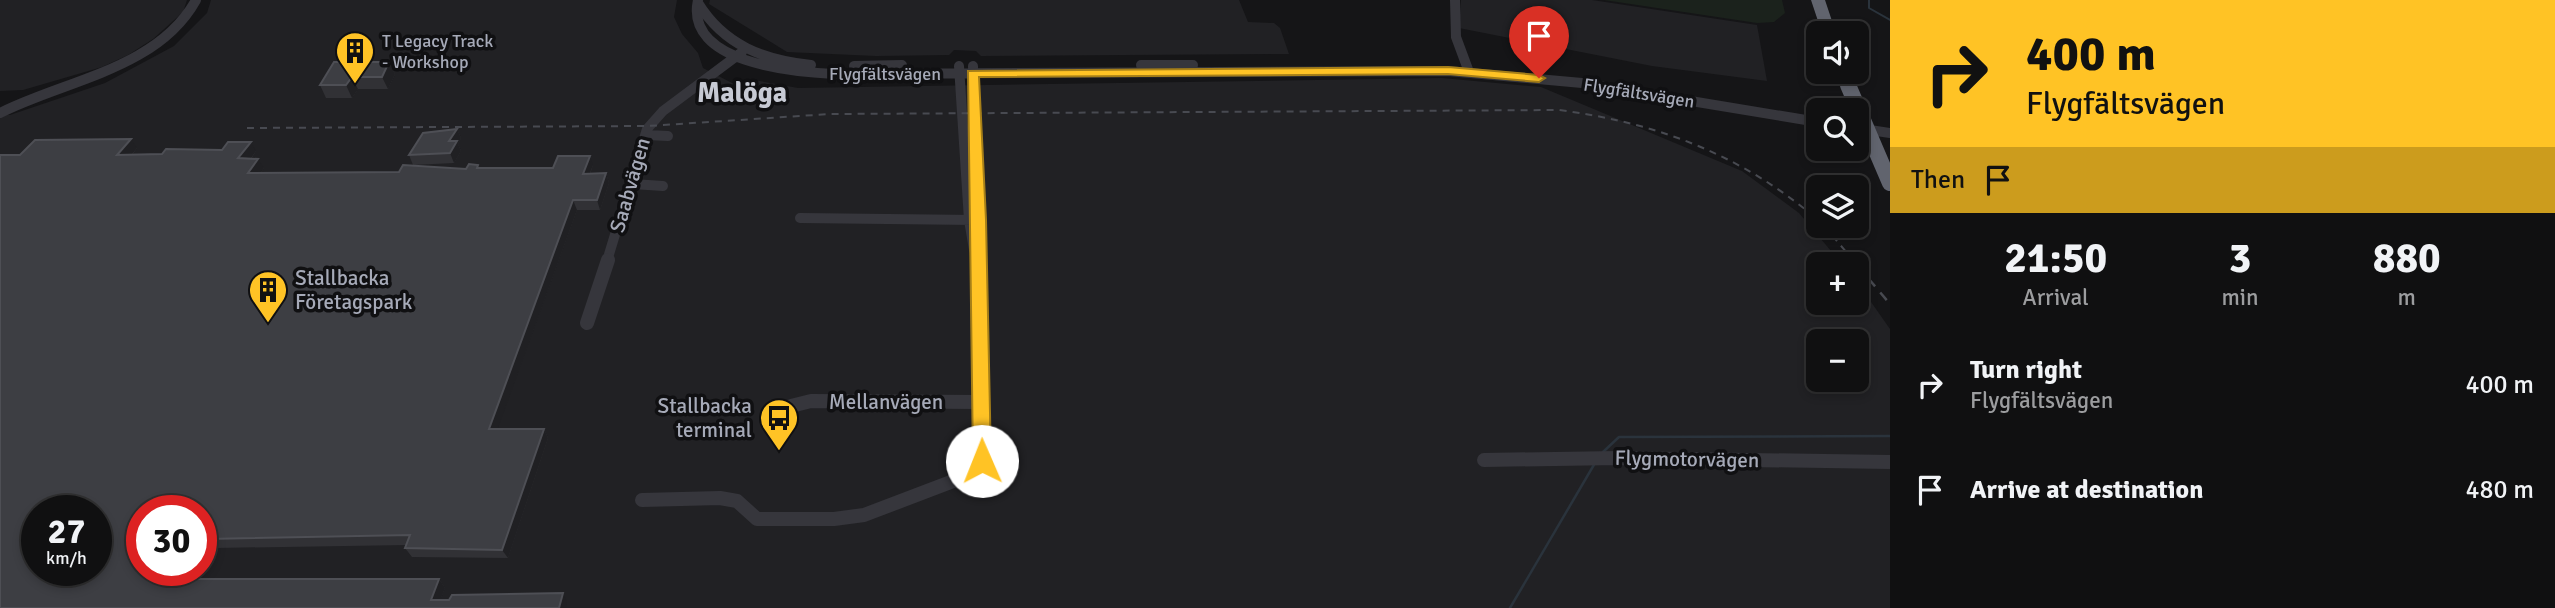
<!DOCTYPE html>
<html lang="en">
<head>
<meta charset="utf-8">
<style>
  body { margin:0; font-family:Signika,sans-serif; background:#1e1e1f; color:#f1f3f6; height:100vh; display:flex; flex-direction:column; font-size:26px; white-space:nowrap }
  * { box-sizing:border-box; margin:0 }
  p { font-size:23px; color:#9c9d9f }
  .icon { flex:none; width:38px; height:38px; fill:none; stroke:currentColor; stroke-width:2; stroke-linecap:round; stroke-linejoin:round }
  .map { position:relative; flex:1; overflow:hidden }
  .drawer { display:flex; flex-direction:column; background:#101011; width:665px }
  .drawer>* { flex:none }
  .guide { background:#ffc325; color:#111; overflow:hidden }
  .tools { position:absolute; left:1806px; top:21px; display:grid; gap:14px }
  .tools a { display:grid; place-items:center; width:63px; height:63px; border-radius:10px; background:#101011; box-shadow:0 4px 10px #0003,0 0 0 2px #303031; font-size:35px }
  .speed { position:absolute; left:21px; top:495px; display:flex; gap:14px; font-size:35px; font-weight:700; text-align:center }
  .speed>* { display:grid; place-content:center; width:91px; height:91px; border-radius:50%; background:#101011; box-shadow:0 4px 10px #0003,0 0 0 2px #303031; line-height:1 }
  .speed small { font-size:18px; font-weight:400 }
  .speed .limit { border:10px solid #d22; background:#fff; color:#111 }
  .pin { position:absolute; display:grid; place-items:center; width:60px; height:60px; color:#fff; margin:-72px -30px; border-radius:50% 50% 50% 0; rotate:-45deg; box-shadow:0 0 7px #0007 }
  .pin .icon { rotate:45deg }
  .me { position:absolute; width:77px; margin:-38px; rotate:359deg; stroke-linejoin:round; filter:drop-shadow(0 0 5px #0008) }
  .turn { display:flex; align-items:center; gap:24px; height:147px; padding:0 21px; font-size:32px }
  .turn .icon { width:91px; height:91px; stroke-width:2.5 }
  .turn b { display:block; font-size:49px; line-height:60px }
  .then { display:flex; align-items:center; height:66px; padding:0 21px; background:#0003; gap:14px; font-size:26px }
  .eta { display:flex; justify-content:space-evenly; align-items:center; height:119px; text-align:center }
  .eta b { font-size:42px; font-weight:700; line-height:49px }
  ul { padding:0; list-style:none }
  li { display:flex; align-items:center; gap:21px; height:105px; padding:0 21px }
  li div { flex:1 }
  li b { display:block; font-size:26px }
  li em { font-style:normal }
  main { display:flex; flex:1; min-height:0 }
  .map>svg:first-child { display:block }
</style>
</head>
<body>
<main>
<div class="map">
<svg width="1890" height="608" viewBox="0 0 1890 608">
  <rect width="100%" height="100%" fill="#151517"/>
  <!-- built -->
  <path fill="#212124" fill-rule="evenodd" d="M0 0H187L183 12 153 39 128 55 102 67 23 90 0 91Z
    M211 0H677L674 17 682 34 698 53 703 68 732 83 754 80 798 88 1442 78 1541 87 1742 171 1799 213 1842 264H1818V303H1857V282L1890 329V608H0V115H10L105 83 174 46 207 13ZM1818 341H1857V380H1818ZM37 511H96V570H37ZM142 511H201V570H142Z
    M710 0H1239L1248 22 1274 23 1280 28 1289 54 981 56 976 51 954 50 949 55 876 56 787 52 709 4Z
    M1461 0H1592L1757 25 1767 81 1652 66 1459 28Z"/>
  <!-- green -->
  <path fill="#1b221c" d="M1604 0H1782L1785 13 1774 22 1757 23Z"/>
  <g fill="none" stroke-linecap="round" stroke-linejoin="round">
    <!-- stream-far1 -->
    <path stroke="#2a333c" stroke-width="2" d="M1869 0V8L1890 20"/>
    <!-- stream -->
    <path stroke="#2a333c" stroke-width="2.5" d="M1603 452 1619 437 1890 436
      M1510 608 1595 463"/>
    <!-- minor-far1 -->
    <path stroke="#36363c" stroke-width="10" d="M698 0C684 63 793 72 834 74L1448 71 1582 83 1818 122
      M1455 0 1456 37 1469 72
      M698 3C724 45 763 60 811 65
      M1141 65H1193
      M854 66 902 65
      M959 66 969 220 974 250
      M973 66 977 261
      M0 113C65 80 158 69 196 0
      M1857 128 1890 133
      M647 135 668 136
      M633 184 663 186
      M800 218 975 220
      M607 261 647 129 663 111 742 52"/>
    <!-- minor -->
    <path stroke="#36363c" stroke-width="14" d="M587 323 608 260
      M791 406 811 401 981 402
      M1484 460 1617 458 1890 462
      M642 500 720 498 737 501 757 519H834L864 515 977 472 982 461 977 260"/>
    <!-- highway -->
    <path fill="#61646e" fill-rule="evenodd" d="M1811 0H1825L1836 33H1822Z
      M1834 72H1849L1856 85 1853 88H1843Z"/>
    <!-- rail-far1 -->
    <path stroke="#484a51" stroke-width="2" stroke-dasharray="7 6" stroke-linecap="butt" d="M247 128 648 126 830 114 1559 110C1658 123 1742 155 1818 220
      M1824 226 1854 261"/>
    <!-- rail -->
    <path stroke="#484a51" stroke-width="2.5" stroke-dasharray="10 8" stroke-linecap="butt" d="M1852 260 1856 264
      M1857 265 1890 304"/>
    <!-- highway-bridge -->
    <path stroke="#61646e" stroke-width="16" d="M1848 85 1890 183"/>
  </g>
  <!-- wall -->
  <path fill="#313135" d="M389 62 395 74 388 89H358L352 98H326L320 85Z
    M457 129 461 138 458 144 461 151 454 163 413 165 409 155Z
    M137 148 132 155 256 151 251 159 264 168 261 172H399L480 168H553L593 165 590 174 606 173 609 183 600 210H577L497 429H544L548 438 508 558 412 557 405 548 407 545 215 548 199 579H439L445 588 440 600 567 602 0 608 20 155Z"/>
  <!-- shaded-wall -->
  <path fill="#202023" d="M389 62 395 74 388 89 382 77Z
    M352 77 358 89 352 98 346 85Z
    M457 129 461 138 458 144 461 151 454 163 450 153 449 141Z
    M131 139 137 148 124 164 117 155Z
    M251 142 256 151 244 168 238 158Z
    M590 156 593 165 586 183 583 174Z
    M258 159 264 168 254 182 248 173Z
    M606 173 609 183 600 210 597 200Z
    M573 200 577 210 494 439 489 429Z
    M544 429 548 438 508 558 502 550Z
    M206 539 215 548 194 587 186 579 190 570H201V548Z
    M439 579 445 588 437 608 431 600Z
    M563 593 567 602 566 608H559Z"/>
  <!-- building -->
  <path fill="#3d3e43" stroke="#4e4f55" stroke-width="2" fill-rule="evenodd" d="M334 62H389L382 77H352L346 85H320Z
    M457 129 449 141H457L450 153 409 155 423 133Z
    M131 139 117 155 162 154 166 149 222 150 228 142H251L238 158 258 159 248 173 399 172 403 165 466 169 469 164 478 165 477 168H553L558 156H590L583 174 606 173 597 200H573L489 429H544L502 550 405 548 410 535 206 539 201 548V511H142V570H190L186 579H439L431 600H449L452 595 563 593 559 608H0V155H20L35 140ZM37 511H96V570H37Z"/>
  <!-- route -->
  <path fill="#ffc325" stroke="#a67f18" stroke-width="2" d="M1448 67 1539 75 1545 78 1539 82 1448 74 979 77 986 220 991 461 982 468 976 466 973 461 968 71Z"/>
  <!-- icons -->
  <defs>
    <symbol id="building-pin" viewBox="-11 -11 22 30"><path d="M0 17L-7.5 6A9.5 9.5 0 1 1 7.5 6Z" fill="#ffc325" stroke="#101012"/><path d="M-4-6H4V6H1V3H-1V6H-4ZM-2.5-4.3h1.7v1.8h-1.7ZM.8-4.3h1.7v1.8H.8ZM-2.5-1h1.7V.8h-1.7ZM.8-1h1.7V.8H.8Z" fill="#111"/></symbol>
    <symbol id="bus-pin" viewBox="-11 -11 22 30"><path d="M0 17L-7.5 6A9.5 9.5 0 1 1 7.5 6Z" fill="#ffc325" stroke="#101012"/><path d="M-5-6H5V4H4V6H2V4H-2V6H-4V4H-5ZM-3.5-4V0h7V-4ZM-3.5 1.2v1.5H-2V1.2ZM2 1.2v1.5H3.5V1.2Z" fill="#111"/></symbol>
  </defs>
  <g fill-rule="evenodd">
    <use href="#building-pin" x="333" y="29" width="44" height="60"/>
    <use href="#building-pin" x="246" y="268" width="44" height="60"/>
    <use href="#bus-pin" x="757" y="396" width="44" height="60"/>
  </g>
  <g text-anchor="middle" stroke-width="7" stroke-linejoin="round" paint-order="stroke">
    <!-- far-poi labels -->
    <g font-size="18" fill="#a6aab8" stroke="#101012" text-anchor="start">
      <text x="382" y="47">T Legacy Track<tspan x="382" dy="21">- Workshop</tspan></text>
    </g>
    <!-- far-street labels -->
    <g font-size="18" fill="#a6aab8" stroke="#101012">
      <text x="885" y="80">Flygfältsvägen</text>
      <text transform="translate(1639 93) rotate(9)" y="6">Flygfältsvägen</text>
    </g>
    <!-- street labels -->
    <g font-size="21" fill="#a6aab8" stroke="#101012">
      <text transform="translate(630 185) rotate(-74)" y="7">Saabvägen</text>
      <text x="886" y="409">Mellanvägen</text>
      <text transform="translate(1687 459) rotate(1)" y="7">Flygmotorvägen</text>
    </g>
    <!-- poi labels -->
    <g font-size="21" fill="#a6aab8" stroke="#101012" text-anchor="start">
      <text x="295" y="285">Stallbacka<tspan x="295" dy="24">Företagspark</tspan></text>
      <text x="752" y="413" text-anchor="end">Stallbacka<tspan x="752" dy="24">terminal</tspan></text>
    </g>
    <!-- district labels -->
    <g font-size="28" font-weight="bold" fill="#c7cad4" stroke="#101012">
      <text x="742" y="102">Malöga</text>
    </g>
  </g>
</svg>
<div class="tools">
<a><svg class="icon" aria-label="sound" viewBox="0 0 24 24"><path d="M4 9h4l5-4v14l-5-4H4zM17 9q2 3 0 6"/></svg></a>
<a><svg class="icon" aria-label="search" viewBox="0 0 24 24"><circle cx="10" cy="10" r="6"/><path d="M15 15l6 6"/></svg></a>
<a><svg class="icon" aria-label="layers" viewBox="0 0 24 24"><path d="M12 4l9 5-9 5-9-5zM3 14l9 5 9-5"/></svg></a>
<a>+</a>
<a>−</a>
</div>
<div class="speed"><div>27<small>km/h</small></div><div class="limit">30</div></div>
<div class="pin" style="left:1539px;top:78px;background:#d93025"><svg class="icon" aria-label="arrive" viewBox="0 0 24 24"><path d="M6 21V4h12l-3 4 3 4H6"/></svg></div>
<svg class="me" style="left:982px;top:461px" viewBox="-20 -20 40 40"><circle r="19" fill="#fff"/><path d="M0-13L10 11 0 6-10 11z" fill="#ffc325"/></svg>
</div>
<section class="drawer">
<div class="guide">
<div class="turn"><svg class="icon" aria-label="right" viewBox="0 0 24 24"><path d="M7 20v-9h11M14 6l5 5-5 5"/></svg><div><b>400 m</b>Flygfältsvägen</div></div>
<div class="then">Then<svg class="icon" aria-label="arrive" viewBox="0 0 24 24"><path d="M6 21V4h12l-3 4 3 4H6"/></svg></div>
</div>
<div class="eta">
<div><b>21:50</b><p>Arrival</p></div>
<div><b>3</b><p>min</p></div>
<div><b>880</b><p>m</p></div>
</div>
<ul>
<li><svg class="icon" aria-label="right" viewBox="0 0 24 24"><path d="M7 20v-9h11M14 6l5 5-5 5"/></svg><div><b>Turn right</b><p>Flygfältsvägen</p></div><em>400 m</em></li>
<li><svg class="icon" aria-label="arrive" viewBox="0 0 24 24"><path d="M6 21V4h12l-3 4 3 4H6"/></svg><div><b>Arrive at destination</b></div><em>480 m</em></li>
</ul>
</section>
</main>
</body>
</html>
